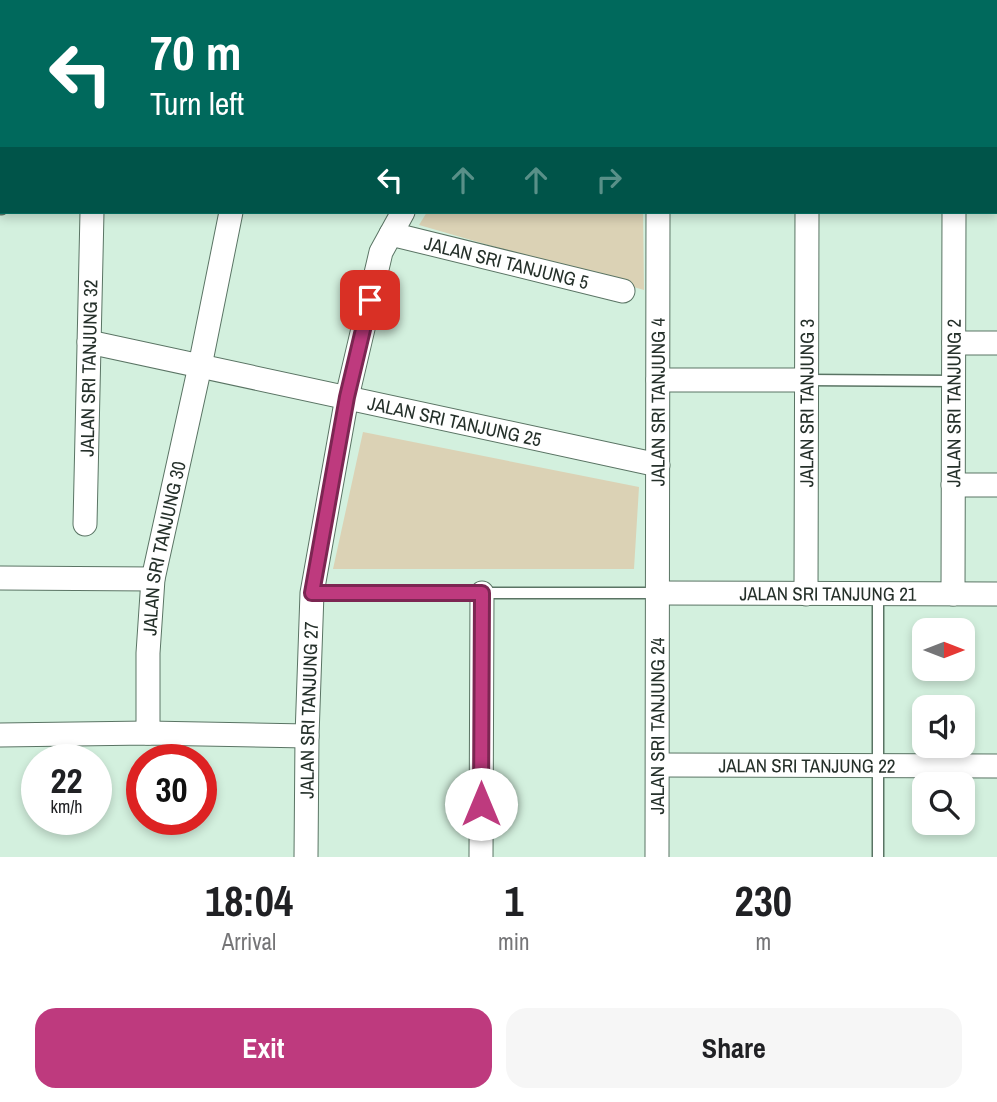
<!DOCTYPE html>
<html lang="en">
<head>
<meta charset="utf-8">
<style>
  body { margin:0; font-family:"Archivo Narrow",sans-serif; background:#f6f6f6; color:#202124; height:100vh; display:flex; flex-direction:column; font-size:26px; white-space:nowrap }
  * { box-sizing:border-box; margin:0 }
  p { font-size:23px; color:#757577 }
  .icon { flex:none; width:38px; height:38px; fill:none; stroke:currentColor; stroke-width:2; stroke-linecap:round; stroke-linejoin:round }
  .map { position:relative; height:857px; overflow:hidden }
  .side { display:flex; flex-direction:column; background:#fff; flex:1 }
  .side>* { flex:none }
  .guide { position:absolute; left:0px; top:0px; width:998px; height:214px; box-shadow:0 4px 10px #0003; background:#00695c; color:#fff; overflow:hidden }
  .needle { width:46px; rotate:90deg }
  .fabs { position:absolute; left:912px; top:618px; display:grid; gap:14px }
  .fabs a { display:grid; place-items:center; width:63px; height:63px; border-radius:14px; background:#fff; box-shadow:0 4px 10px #0003; font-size:35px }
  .speed { position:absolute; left:21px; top:744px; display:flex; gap:14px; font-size:35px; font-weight:700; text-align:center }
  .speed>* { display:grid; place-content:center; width:91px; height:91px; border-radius:50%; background:#fff; box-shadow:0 4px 10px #0003; line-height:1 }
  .speed small { font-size:18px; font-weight:400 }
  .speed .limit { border:10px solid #d22; background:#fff; color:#111 }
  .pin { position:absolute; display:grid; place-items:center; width:60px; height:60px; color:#fff; margin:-30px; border-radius:14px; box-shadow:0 4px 10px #0006 }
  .me { position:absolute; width:77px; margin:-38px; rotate:0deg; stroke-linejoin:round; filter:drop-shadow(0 0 5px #0008) }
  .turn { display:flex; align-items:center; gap:24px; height:147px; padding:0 35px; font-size:32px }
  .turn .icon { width:91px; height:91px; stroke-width:2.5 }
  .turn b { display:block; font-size:49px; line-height:60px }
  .lanes { display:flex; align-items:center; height:66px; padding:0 35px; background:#0003; justify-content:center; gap:35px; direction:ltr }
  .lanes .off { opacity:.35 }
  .eta { display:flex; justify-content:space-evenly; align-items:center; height:119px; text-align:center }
  .eta b { font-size:42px; font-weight:700; line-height:49px }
  .action { display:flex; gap:14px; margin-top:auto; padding:14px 35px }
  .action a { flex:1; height:80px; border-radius:21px; background:#be3a7e; color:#fff; font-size:28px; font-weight:700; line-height:80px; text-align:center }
  .action a+a { background:#f6f6f6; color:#202124 }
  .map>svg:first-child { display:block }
</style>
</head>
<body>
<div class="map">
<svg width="997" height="857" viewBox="0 0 997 857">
  <rect width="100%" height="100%" fill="#d3f0de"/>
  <!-- green -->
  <path fill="#dbd2b5" d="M427 212H643L644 290 419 225Z
    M363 432 639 487 634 569H333Z"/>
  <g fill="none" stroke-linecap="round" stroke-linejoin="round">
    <defs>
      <path id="service" d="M807 2V0
        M0 209H2
        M806 380 954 381
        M312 593H658
        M878 857V594"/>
      <g id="minor">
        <path d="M176 2 177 0"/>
        <path d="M344 2V0"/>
        <path d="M515 2 516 0"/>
        <path d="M0 43H2"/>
        <path d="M996 140H997"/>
        <path id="s1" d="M391 234 623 291"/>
        <path id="s2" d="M89 342 658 465"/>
        <path d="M954 343H997"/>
        <path d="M658 380H806"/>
        <path d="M953 485H997"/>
        <path id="s3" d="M85 524 92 212"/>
        <path d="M0 578 153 579"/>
        <path id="s4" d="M658 593 997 594"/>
        <path id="s5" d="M806 594 807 212"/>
        <path id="s6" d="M953 594 954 212"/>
        <path id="s7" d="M148 733V653L153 579 200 366 231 212"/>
        <path d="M0 735 148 733 307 736"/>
        <path id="s8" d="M658 765 997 766"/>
        <path id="s9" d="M306 857 307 736 312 593 347 397 381 252 403 212"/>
        <path d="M481 857 482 593"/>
        <path id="s10" d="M657 857 658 212"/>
      </g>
    </defs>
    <!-- service casing -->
    <use href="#service" stroke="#5a7464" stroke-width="13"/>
    <!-- minor casing -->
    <use href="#minor" stroke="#5a7464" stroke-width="25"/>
    <!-- service -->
    <use href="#service" stroke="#fff" stroke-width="10"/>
    <!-- minor -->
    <use href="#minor" stroke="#fff" stroke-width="23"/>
  </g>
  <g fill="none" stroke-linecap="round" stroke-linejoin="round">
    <defs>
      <path id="route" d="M370 300 347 397 312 593H482L481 804"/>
    </defs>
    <!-- route casing -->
    <use href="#route" stroke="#7c2652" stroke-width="18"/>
    <!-- route -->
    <use href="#route" stroke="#be3a7e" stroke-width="12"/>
  </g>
  <g text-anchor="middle" stroke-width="7" stroke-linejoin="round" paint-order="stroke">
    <!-- street labels -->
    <g font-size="19" fill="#25302a" stroke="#fff">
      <text dy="7" stroke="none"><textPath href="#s1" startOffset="119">JALAN SRI TANJUNG 5</textPath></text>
      <text dy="7" stroke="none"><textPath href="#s3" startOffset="156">JALAN SRI TANJUNG 32</textPath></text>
      <text dy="7" stroke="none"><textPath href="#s10" startOffset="455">JALAN SRI TANJUNG 4</textPath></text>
      <text dy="7" stroke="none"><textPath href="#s5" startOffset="191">JALAN SRI TANJUNG 3</textPath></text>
      <text dy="7" stroke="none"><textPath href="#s6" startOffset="191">JALAN SRI TANJUNG 2</textPath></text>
      <text dy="7" stroke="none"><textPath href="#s2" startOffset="374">JALAN SRI TANJUNG 25</textPath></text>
      <text dy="7" stroke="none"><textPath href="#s7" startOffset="186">JALAN SRI TANJUNG 30</textPath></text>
      <text dy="7" stroke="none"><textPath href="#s4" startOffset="170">JALAN SRI TANJUNG 21</textPath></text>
      <text dy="7" stroke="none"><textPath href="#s9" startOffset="147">JALAN SRI TANJUNG 27</textPath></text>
      <text dy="7" stroke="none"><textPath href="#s10" startOffset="131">JALAN SRI TANJUNG 24</textPath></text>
      <text dy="7" stroke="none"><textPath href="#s8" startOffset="149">JALAN SRI TANJUNG 22</textPath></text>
    </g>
  </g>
</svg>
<div class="fabs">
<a><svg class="needle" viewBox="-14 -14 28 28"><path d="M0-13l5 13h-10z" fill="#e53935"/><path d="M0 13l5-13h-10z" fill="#757577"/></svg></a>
<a><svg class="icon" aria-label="sound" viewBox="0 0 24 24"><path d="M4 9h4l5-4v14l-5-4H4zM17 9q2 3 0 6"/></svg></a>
<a><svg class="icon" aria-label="search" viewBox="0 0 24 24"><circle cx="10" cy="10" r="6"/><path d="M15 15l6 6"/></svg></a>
</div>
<div class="speed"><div>22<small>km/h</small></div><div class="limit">30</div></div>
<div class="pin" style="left:370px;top:300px;background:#d93025"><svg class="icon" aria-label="arrive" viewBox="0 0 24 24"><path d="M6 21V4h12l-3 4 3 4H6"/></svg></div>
<svg class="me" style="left:481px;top:804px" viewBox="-20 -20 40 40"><circle r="19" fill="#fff"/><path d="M0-13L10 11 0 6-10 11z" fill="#be3a7e"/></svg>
<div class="guide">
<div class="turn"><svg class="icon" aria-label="left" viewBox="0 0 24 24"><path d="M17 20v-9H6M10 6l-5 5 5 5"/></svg><div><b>70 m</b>Turn left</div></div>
<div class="lanes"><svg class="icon" aria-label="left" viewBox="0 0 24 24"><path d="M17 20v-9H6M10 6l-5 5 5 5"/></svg><svg class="icon off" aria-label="ahead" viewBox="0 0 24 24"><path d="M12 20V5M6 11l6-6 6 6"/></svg><svg class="icon off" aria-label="ahead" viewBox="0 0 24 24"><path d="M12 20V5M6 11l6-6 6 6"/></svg><svg class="icon off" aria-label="right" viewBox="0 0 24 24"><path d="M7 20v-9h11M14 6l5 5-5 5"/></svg></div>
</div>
</div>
<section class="side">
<div class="eta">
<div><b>18:04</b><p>Arrival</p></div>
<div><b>1</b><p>min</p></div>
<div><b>230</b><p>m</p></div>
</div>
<div class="action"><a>Exit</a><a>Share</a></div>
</section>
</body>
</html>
